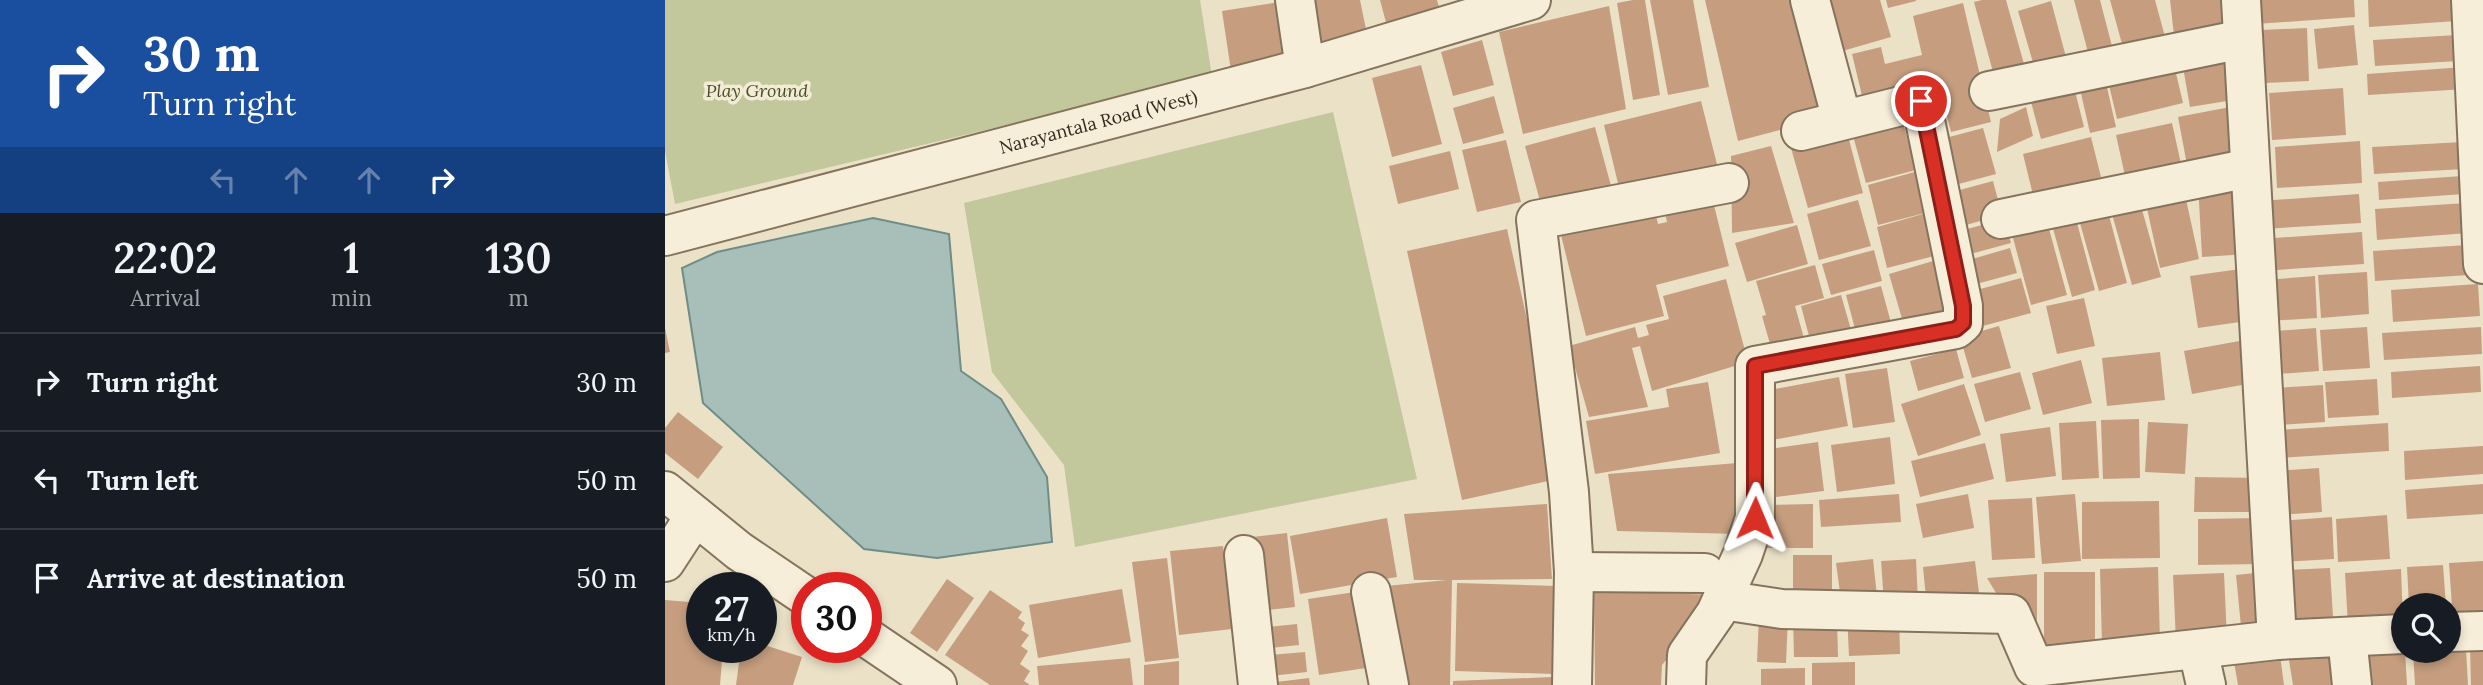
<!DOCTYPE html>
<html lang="en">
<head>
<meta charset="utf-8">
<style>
  body { margin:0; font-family:Lora,serif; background:#242831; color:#f1f3f6; height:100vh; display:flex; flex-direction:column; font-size:26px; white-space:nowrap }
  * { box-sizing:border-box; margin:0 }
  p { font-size:23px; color:#9ea1a6 }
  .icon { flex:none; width:38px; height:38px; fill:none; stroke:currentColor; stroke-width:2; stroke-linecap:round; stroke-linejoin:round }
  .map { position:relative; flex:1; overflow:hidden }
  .drawer { display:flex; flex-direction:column; background:#171b24; width:665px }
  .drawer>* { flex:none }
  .banner { background:#1a4fa0; color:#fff; overflow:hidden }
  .fabs { position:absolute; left:1726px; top:593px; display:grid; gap:14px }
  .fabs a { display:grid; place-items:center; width:70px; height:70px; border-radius:50%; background:#171b24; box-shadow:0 4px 10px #0003; font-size:35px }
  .speed { position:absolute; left:21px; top:572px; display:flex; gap:14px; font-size:35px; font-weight:700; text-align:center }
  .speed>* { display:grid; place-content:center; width:91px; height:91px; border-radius:50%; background:#171b24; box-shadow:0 4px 10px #0003; line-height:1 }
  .speed small { font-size:18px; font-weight:400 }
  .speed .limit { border:10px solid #d22; background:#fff; color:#111 }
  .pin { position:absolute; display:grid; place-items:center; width:60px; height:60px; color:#fff; margin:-30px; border:4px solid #fff; border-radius:50%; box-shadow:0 2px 7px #0007 }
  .me { position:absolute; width:77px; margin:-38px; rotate:1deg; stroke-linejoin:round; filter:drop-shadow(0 0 5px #0008) }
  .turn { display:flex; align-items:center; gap:24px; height:147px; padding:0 28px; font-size:32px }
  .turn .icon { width:91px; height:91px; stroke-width:2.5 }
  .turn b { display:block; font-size:49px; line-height:60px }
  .lanes { display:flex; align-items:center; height:66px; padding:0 28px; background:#0003; justify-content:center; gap:35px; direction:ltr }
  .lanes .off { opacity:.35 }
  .eta { display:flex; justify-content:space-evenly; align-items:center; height:119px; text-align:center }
  .eta b { font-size:42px; font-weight:600; line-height:49px }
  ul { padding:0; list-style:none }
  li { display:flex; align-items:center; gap:21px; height:98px; padding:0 28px; border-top:2px solid #363941 }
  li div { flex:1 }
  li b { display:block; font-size:26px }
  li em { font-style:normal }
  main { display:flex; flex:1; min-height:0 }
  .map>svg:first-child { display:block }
</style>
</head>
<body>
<main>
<section class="drawer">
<div class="banner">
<div class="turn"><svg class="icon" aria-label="right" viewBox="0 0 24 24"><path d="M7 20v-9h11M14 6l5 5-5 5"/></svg><div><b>30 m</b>Turn right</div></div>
<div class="lanes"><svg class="icon off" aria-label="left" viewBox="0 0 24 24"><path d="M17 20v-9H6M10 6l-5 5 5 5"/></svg><svg class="icon off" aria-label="ahead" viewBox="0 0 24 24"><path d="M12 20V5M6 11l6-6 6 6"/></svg><svg class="icon off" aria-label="ahead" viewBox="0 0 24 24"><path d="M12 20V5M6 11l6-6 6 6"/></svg><svg class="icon" aria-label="right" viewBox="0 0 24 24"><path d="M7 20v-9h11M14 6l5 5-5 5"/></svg></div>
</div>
<div class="eta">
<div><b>22:02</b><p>Arrival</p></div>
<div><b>1</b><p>min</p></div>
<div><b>130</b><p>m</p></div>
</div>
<ul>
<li><svg class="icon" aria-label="right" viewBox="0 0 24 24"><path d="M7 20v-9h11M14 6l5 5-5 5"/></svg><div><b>Turn right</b></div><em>30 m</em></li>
<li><svg class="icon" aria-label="left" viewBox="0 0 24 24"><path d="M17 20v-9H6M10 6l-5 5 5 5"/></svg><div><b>Turn left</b></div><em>50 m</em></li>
<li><svg class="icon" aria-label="arrive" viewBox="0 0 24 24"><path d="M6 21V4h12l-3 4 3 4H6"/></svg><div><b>Arrive at destination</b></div><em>50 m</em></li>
</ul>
</section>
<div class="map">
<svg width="1818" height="685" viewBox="0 0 1818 685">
  <rect width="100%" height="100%" fill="#ebe1c7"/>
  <!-- green -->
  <path fill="#c2c89b" d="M0 0H535L547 76 10 204 0 151Z
    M668 112 752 479 410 547 399 465 327 372 299 203Z"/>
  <!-- water -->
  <path fill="#a8bfb9" stroke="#6f8d86" stroke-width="2" d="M208 218 284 234 296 371 336 399 382 477 387 542 272 558 199 549 38 403 17 268 52 252Z"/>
  <!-- building -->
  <path fill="#c69e7f" d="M640 0H695L702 34 648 45Z
    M715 0H772L776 13 722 26Z
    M968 0H980L995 95 968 100 952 3Z
    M985 0H1028L1044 87 1003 95Z
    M1040 0H1134L1164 117 1073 141Z
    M1152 0H1215L1226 37 1167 54Z
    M1221 0H1251V1L1223 8Z
    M1317 0H1341L1359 64 1328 72 1309 2Z
    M1409 0H1435L1448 50 1424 56Z
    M1445 0H1490L1502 44 1460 55Z
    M1505 0H1562L1567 37 1510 44Z
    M1589 0H1689L1690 17 1591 24Z
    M1703 0H1791L1792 21 1704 27Z
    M621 1 631 61 566 71 557 11Z
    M1386 1 1401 57 1369 66 1353 11Z
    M1298 3 1326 122 1286 132 1274 86 1199 104 1187 54 1216 47 1220 64 1257 55 1248 16Z
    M944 6 961 109 858 134 834 32Z
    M1689 25 1693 65 1653 69 1649 29Z
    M1642 28 1644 81 1598 83 1596 30Z
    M1792 35 1793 61 1710 66 1708 40Z
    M817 40 829 85 788 96 776 52Z
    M1562 59 1568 100 1525 107 1518 67Z
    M756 65 777 144 727 157 707 78Z
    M1799 67 1801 89 1703 95 1702 74Z
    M1510 69 1518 103 1452 119 1444 85Z
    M1441 83 1451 127 1425 133 1415 89Z
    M1678 88 1681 135 1607 140 1604 93Z
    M1410 91 1419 127 1376 139 1366 102Z
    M829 96 839 133 798 144 788 108Z
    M1036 101 1055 176 957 200 939 125Z
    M1361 107 1368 136 1332 152 1335 119Z
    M1565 107 1575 160 1523 170 1513 117Z
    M1237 119 1251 170 1201 183 1187 132Z
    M1507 123 1518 173 1462 185 1451 135Z
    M930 127 948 193 878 212 860 146Z
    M1318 128 1331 174 1286 186 1273 140Z
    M1182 132 1198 193 1143 208 1126 148Z
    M1426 137 1436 177 1368 195 1358 154Z
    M841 140 856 202 812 212 797 150Z
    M1695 141 1697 183 1612 188 1610 147Z
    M1797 142 1799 169 1709 174 1707 147Z
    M1106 146 1129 223 1067 233 1066 156Z
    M785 151 794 189 733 204 724 166Z
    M1253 171 1264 212 1213 225 1203 185Z
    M1797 176 1799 194 1714 200 1713 182Z
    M1579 180 1583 254 1537 257 1533 183Z
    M1328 181 1337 215 1290 228 1280 194Z
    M1519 190 1534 259 1495 268 1480 199Z
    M1046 193 1064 266 991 285 999 316 921 336 895 231 989 207 993 224 1002 222 998 204Z
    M1694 194 1696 223 1597 229 1595 201Z
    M1474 199 1496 277 1467 285 1445 207Z
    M1193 200 1206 246 1154 260 1142 214Z
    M1801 203 1803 233 1712 240 1710 209Z
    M1442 208 1462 283 1434 291 1413 216Z
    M1265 212 1277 254 1222 268 1212 227Z
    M1339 219 1346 243 1298 256 1291 232Z
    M1411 219 1430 290 1407 297 1387 225Z
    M1132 225 1143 264 1082 282 1070 243Z
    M1383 225 1402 295 1366 305 1347 234Z
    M842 229 897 478 797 500 742 251Z
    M1697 232 1699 264 1596 271 1594 239Z
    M1802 245 1804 275 1710 281 1708 251Z
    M1345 248 1352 273 1304 286 1297 262Z
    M1209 250 1217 281 1166 295 1157 264Z
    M1275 259 1290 315 1240 329 1224 274Z
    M1150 265 1159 298 1130 306 1142 349 1109 358 1097 316 1101 315 1091 281Z
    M1575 269 1582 321 1533 328 1525 276Z
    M1702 272 1704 314 1656 318 1653 275Z
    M1650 276 1652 318 1603 321 1600 280Z
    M1356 278 1366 313 1314 327 1304 292Z
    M1061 279 1083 362 987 391 975 346 967 348 983 407 924 417 904 346 970 327 973 338 984 335 981 325 1004 319 998 296Z
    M1813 284 1815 316 1728 322 1726 290Z
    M1216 286 1228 330 1193 340 1181 295Z
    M1176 295 1189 340 1148 351 1136 306Z
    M1419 298 1430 346 1392 354 1381 306Z
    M1334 326 1346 368 1307 378 1295 337Z
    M1702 327 1705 368 1658 371 1655 330Z
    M1816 327 1817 354 1719 360 1717 333Z
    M0 328 5 352 0 353Z
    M1651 328 1654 371 1600 375 1598 332Z
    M1580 340 1588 383 1527 394 1519 351Z
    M1291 349 1299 378 1253 391 1245 361Z
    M1495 352 1500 400 1442 406 1437 358Z
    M1416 360 1427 403 1378 415 1367 373Z
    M1815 366 1816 392 1727 398 1726 372Z
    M1222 368 1230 422 1188 428 1180 374Z
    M1355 372 1366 409 1320 422 1309 384Z
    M1174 377 1183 426 1102 441 1094 392Z
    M1712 379 1714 415 1663 418 1660 382Z
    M1043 382 1055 453 930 474 921 421 1004 407 1001 389Z
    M1299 384 1316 435 1253 456 1236 404Z
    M1658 385 1660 422 1612 425 1610 388Z
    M13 412 58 447 33 479 0 453V428Z
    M1474 419 1475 478 1438 479 1436 420Z
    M1431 421 1434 478 1397 480 1394 423Z
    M1483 422 1523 424 1520 474 1480 472Z
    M1723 423 1724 451 1614 458 1612 430Z
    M1385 427 1391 476 1341 482 1335 434Z
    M1225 437 1230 484 1172 492 1166 445Z
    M1153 442 1159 491 1111 497 1105 449Z
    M1320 443 1329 479 1255 497 1246 461Z
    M1818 446V474L1740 480 1739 451Z
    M1072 463 1074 534 952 531 943 474Z
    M1654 468 1657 512 1613 515 1610 471Z
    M1530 477 1596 478V512H1529Z
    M1818 484V514L1742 519 1740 490Z
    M1234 494 1236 522 1156 527 1154 500Z
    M1303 494 1309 528 1258 538 1251 504Z
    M1410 494 1416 561 1377 564 1371 497Z
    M1367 498 1370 558 1327 560 1323 500Z
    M1494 501 1495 558 1417 559V502Z
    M882 504 887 579 787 580 785 685H731L721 586 782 580H749L739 514Z
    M1148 504V548H1098V505Z
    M1722 515 1725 559 1673 562 1671 519Z
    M1667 517 1669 559 1617 562 1614 521Z
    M722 518 732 577 635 594 625 536Z
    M1595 518 1596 564 1533 565V519Z
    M622 533 630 607 595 611 587 537Z
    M558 546 567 629 514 635 505 551Z
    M1128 555H1167V599H1128Z
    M502 558 514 658 480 662 467 562Z
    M1208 559 1212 596 1176 600 1171 563Z
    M1251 559 1253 601 1219 603 1216 561Z
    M1310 561 1314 593 1261 598 1258 567Z
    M1818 561V620L1788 622 1784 563Z
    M1778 565 1781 606H1744L1742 567Z
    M1493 567 1495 642 1437 645 1435 569Z
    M1665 568 1669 633 1624 636 1621 570Z
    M1736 569 1738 622 1683 626 1680 573Z
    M1379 572H1430V647H1379Z
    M1599 572 1605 634 1577 637 1571 575Z
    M1559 573 1562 640 1511 642 1508 575Z
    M1372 574V623L1334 598 1322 578Z
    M282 579 309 598 272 652 245 633Z
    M792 583 891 586 889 674 790 671Z
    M457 589 466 642 373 658 364 605Z
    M325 590 357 612 353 618 360 623 356 630 364 635 356 646 363 651 355 664 365 671 359 681 365 685H325L280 655Z
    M929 591 1054 595 997 665 996 685H930Z
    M690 592 701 668 654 675 643 599Z
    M0 600 37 603V648H58L55 685H0Z
    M1234 613 1235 654 1184 656 1182 614Z
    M1094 615 1123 617 1121 663 1092 662Z
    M1172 617 1173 657H1129L1128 618Z
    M632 624 634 645 594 649 592 628Z
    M96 644 137 657 128 685H71L76 648H96Z
    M1676 644 1684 685H1628L1623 654Z
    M1805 647H1818V685H1806Z
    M1693 648 1740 651 1742 685H1696Z
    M1801 648 1803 685H1750L1748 651H1783Z
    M640 652 642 672 597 677 595 656Z
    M1615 655 1619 685H1573L1569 662Z
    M465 658 468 685H374L372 666Z
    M514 661V685H479V665Z
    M1190 662V685H1147V663Z
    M1140 668V685H1096V669Z
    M887 677V685H788V681Z
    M644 678 645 685H603V683Z"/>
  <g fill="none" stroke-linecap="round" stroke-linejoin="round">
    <defs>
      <g id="minor">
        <path d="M630 0 640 68"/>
        <path d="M1145 0 1177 120"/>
        <path d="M1576 0 1612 640"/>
        <path d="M1806 0 1818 264"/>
        <path d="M1324 91 1578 39"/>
        <path d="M1336 219 1585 168"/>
        <path id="s1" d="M0 236 640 68 866 0"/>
        <path d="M0 491 74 551 142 597"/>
        <path d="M579 555 593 685"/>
        <path d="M0 562 30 516"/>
        <path d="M909 572 1040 573"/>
        <path d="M706 592 724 685"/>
        <path d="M1057 600 1117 609 1346 614 1369 667 1612 640 1738 634"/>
        <path d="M1783 632 1818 631"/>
        <path d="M201 637 272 685"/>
        <path d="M1682 637 1687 685"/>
        <path d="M1533 650 1541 685"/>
        <path d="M907 685 909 572 904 492 871 220 1064 183"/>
        <path d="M1021 685 1022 655 1051 613 1078 554 1090 518V366L1291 329 1298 323V306L1256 101 1136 131"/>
      </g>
    </defs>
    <!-- minor casing -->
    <use href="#minor" stroke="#85735d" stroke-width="42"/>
    <!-- minor -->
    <use href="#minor" stroke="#f6eed9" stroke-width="38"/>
  </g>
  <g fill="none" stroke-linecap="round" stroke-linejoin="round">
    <defs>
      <path id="route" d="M1090 518V366L1291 329 1298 323V306L1256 101"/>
    </defs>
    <!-- route casing -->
    <use href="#route" stroke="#8d1f18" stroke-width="18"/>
    <!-- route -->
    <use href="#route" stroke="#d93025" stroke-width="12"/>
  </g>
  <g text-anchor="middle" stroke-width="7" stroke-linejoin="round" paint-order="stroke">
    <!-- park labels -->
    <g font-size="18" font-style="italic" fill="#465128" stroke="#f3ebd6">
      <text x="92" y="97">Play Ground</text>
    </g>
    <!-- street labels -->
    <g font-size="18" fill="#372b20" stroke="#f3ebd6">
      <text dy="6" stroke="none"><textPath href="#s1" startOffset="448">Narayantala Road (West)</textPath></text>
    </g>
  </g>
</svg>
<div class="fabs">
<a><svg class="icon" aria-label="search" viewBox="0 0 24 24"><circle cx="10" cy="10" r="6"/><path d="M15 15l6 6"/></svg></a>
</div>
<div class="speed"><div>27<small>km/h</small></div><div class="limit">30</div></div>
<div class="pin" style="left:1256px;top:101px;background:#d93025"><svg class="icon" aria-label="arrive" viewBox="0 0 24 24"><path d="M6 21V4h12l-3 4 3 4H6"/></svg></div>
<svg class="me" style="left:1090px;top:518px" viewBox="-20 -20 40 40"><path d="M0-17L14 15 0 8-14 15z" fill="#d93025" stroke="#fff" stroke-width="4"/></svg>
</div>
</main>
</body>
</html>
